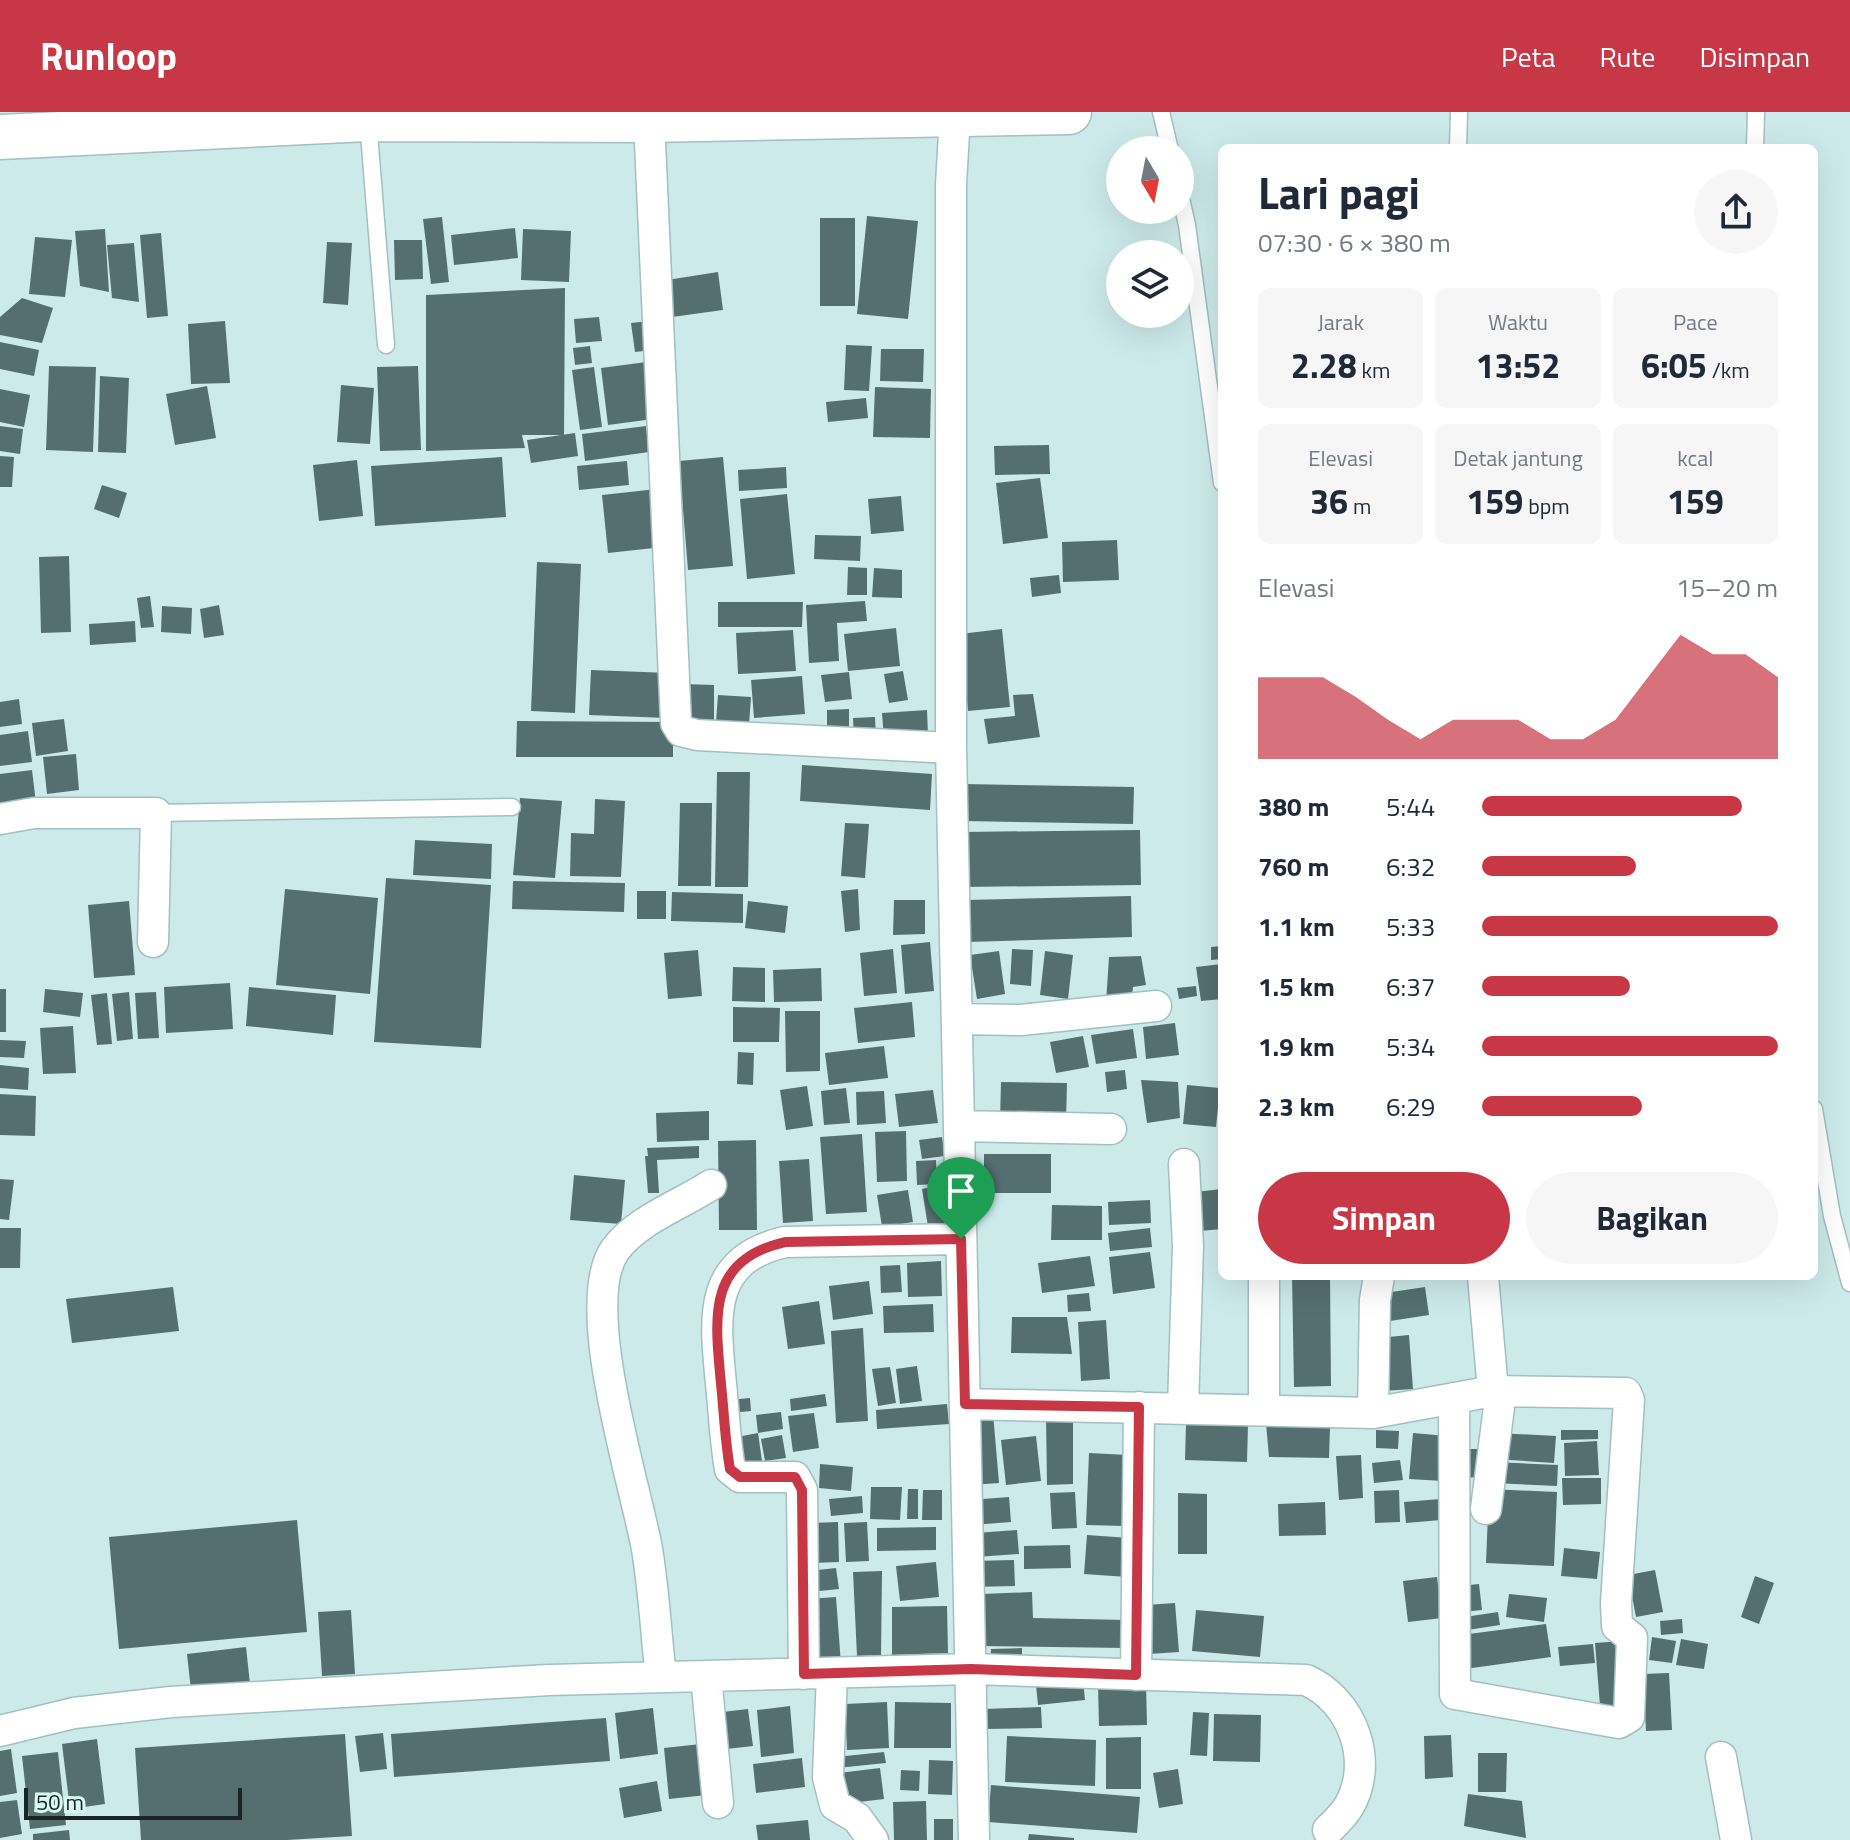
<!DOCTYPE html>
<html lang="id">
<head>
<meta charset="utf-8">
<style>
  :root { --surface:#fff; --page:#f6f6f7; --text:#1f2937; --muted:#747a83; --accent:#c73745 }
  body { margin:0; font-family:"Titillium Web",sans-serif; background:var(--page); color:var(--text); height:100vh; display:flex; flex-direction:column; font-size:30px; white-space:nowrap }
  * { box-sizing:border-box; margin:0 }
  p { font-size:26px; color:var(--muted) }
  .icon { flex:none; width:44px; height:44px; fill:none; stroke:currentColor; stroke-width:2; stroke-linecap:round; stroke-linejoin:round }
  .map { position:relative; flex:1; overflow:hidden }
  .panel { position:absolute; left:1218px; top:32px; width:600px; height:1136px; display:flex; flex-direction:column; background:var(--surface); border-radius:12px; box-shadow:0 8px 32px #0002 }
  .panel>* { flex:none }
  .needle { width:52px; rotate:170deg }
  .buttons { position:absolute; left:1106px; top:24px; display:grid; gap:16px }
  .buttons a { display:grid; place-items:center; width:88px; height:88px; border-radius:50%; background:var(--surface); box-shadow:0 8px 32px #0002; font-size:40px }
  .scale { position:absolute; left:24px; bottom:20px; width:218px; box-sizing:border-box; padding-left:8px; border:4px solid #192425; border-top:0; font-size:22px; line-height:28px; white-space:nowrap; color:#192425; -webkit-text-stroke:6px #daf7f8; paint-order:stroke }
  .pin { position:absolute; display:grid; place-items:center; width:68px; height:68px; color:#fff; margin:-82px -34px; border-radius:50% 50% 50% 0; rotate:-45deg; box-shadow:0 0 8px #0007 }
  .pin .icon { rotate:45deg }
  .round { display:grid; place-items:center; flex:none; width:84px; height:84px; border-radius:42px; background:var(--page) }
  .head { display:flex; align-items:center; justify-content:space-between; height:136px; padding:0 40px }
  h1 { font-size:44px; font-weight:700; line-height:60px }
  .figures { display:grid; grid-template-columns:repeat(3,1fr); gap:12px; height:136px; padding:8px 40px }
  .figures div { display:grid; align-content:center; border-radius:12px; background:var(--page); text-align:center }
  .figures b { font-size:34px; font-weight:700 }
  .figures small { font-size:22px; font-weight:400 }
  .figures p { font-size:22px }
  .chart { height:224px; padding:16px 40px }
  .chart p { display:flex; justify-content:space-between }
  .chart svg { width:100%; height:144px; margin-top:8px; fill:var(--accent); opacity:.7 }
  .action { display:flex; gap:16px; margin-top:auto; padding:16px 40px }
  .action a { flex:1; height:92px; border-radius:48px; background:var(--accent); color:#fff; font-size:32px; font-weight:700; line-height:92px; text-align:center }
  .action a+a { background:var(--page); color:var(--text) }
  ul { padding:0 40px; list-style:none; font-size:26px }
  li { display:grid; grid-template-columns:128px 96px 1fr; align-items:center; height:60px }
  li i { height:20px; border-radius:10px; background:var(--accent) }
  header { display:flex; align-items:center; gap:48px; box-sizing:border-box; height:112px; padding:0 40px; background:var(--accent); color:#fff }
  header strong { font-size:38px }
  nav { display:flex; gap:44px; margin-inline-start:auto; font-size:28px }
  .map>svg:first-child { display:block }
  .building { fill:#556f71 }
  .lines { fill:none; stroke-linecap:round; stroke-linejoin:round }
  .service-casing { stroke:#a3bfc0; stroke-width:19 }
  .minor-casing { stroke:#a3bfc0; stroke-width:33 }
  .primary-casing { stroke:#a3bfc0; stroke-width:47 }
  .service { stroke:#fff; stroke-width:16 }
  .minor { stroke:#fff; stroke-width:30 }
  .primary { stroke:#fff; stroke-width:44 }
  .route-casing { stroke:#fff; stroke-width:16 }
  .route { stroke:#c73745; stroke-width:10 }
</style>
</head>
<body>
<header>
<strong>Runloop</strong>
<nav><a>Peta</a><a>Rute</a><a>Disimpan</a></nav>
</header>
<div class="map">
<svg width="1850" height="1728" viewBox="0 0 1850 1728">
  <rect width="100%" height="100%" fill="#cdeaeb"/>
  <!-- building -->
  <path class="building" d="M867 104 918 109 908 207 857 202Z
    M442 105 449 170 431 172 423 107Z
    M820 106H855V194H820Z
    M515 116 518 146 454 153 451 123Z
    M105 117 109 180 80 174 75 119Z
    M523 117 571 119 569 170 521 168Z
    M161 121 168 204 147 206 140 123Z
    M35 125 72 128 65 185 29 182Z
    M394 128H422L423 167 395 168Z
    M327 130 352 131 348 193 323 191Z
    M134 131 139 190 112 186 107 133Z
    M718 160 723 198 672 205 667 168Z
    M565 176 564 323H522L525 336 426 339V183Z
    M22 186 53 196 42 231 0 223V205Z
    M599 205 602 229 576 231 574 207Z
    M225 209 230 271 191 272 188 212Z
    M649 209 653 238 635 240 631 211Z
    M0 230 39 238 34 264 0 257Z
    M846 233 872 234 869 279 844 278Z
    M590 234 592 251 575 253 573 236Z
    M881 237H924L923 270 880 269Z
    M654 249 661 306 608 313 601 256Z
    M49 254 96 255 93 340 46 338Z
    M418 254 421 338 380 339 377 255Z
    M594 255 602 315 580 318 572 258Z
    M100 264 129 266 126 341 98 340Z
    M341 273 374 276 370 332 337 330Z
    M207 274 216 326 175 333 166 282Z
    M875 275 931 277 930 326 873 325Z
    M0 277 30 283 24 315 0 310Z
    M866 286 868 306 828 310 826 290Z
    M0 314 23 317 20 342 0 339Z
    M646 314 649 340 585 349 582 322Z
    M575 321 578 344 531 351 527 328Z
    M1049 333 1050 362 995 363 994 334Z
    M0 344 14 345 12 375H0Z
    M502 345 506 405 375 414 371 354Z
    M723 345 733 454 688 458 679 349Z
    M357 348 363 404 319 409 313 353Z
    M627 349 629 373 579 378 577 354Z
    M786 355 787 376 739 379 738 358Z
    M1040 366 1048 426 1003 432 996 371Z
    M102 373 127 381 119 406 94 397Z
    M657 377 663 435 608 441 602 383Z
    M787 382 795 462 747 467 740 387Z
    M901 384 904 419 871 422 868 387Z
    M815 423 861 424 860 449 814 447Z
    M1117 428 1119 468 1063 470 1062 430Z
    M69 444 71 520 41 521 39 445Z
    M537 450 581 452 575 601 531 599Z
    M848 455 867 456V483H847Z
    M874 456 902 458V486L872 485Z
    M1059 463 1061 481 1032 485 1030 466Z
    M150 484 154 515 141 516 137 486Z
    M865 489 867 509 837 511 839 549 809 551 806 493Z
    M718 490H803L802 515H718Z
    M219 493 224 523 204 526 200 497Z
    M162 494 192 496 191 522 161 520Z
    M135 509 136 530 90 533 89 512Z
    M896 516 900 554 848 559 844 522Z
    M1002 517 1010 595 968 599 960 522Z
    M793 518 796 559 738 562 736 521Z
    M591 558 669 561 667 606 589 603Z
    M903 559 908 588 889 591 884 562Z
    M849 560 852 587 825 590 821 563Z
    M802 564 805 602 754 606 751 568Z
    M683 572 714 573V616H683Z
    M1033 582 1040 625 988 632 984 607 1015 604 1013 583Z
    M718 583 751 585 749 613 716 610Z
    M19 587 22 612 0 615V590Z
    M849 597V626H827V598Z
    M927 598 928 623 884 626 882 601Z
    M875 605 876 627H854L853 606Z
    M64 607 68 639 36 644 32 611Z
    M517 609 673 610V645H516Z
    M28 619 32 650 0 654V623Z
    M76 642 79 678 47 682 43 645Z
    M802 653 932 662 930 698 800 689Z
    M32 658 36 691 0 696V662Z
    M717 660H750L748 775H715Z
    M963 672 1134 675 1133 712 963 709Z
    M520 686 562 689 555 766 513 763Z
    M595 687 625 689 621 765 570 764 571 721 594 722Z
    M680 691H712L711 774H678Z
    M845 711 869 712 865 766 841 764Z
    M1140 718 1141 773 962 775V720Z
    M415 728 492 732 491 767 413 763Z
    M386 766 491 773 481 936 374 930Z
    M513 769 625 771 624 800 512 797Z
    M285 777 378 786 370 882 276 873Z
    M858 777 860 818 845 820 841 779Z
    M637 779H666V807H637Z
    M672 780 743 782V811L671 809Z
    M1131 784 1132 825 967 830 966 788Z
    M894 788H925V822L893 823Z
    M129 789 135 863 94 866 88 793Z
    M748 789 788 794 785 821 745 816Z
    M930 830 934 879 905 882 901 833Z
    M1222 834V847L1211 848V835Z
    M893 837 897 881 864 884 860 841Z
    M1012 837 1033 838 1031 874 1010 872Z
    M698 838 702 884 668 887 664 841Z
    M999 839 1005 882 977 887 970 843Z
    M1045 839 1073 843 1068 887 1040 883Z
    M1141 844 1146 873 1133 875 1131 893 1106 891 1109 845Z
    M1222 852V887L1201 889 1196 855Z
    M733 855 765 856V890L732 889Z
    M821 856 822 889 774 890 773 858Z
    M230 871 233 917 166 921 164 875Z
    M1196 874 1197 884 1179 887 1177 876Z
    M249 875 336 883 333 923 246 914Z
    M0 877H6V920H0Z
    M45 877 83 881 80 905 43 900Z
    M129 880 133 927 117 929 112 882Z
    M156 880 159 926 138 927 135 881Z
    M107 881 112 932 97 933 91 883Z
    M912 890 915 925 858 931 854 896Z
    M733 895 780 896 779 930H733Z
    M785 899H820V959L786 960Z
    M1175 911 1179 943 1146 947 1143 915Z
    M73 914 76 961 43 962 40 916Z
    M1133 917 1137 946 1096 952 1091 923Z
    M1083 924 1089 955 1056 961 1050 930Z
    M0 928 26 929 24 946 0 945Z
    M884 934 888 966 829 973 825 941Z
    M738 940 754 941 753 973 737 972Z
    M0 953 29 956 28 978 0 976Z
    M1125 958 1127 977 1107 980 1105 960Z
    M1141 968 1178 970 1180 1006 1147 1011Z
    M1001 970 1067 971 1066 1009 1000 1008Z
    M1187 973 1220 976 1216 1015 1183 1012Z
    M807 974 813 1014 786 1018 780 978Z
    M846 976 850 1011 824 1013 821 979Z
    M933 978 938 1011 899 1015 895 982Z
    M884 979 886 1011 857 1013 856 980Z
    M0 982 36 984 35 1024 0 1023Z
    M709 999V1028L657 1030 656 1001Z
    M906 1019 907 1069 877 1070 875 1020Z
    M862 1022 867 1100 826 1102 820 1025Z
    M942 1025 945 1044 922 1047 919 1028Z
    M756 1028 757 1118H719L718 1029Z
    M699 1034V1046L657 1048 659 1081H648L645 1044H648L647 1036Z
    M984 1042H1051V1081H984Z
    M809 1047 813 1109 783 1111 779 1049Z
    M936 1048 937 1072 917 1073 916 1049Z
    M574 1063 625 1068 621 1112 570 1108Z
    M0 1067 14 1068 9 1108 0 1107Z
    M949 1072 957 1116 929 1121 922 1077Z
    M1222 1077V1117L1200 1119 1195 1080Z
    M908 1078 913 1110 882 1115 877 1083Z
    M1150 1088 1151 1111 1109 1113 1108 1090Z
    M1052 1093 1102 1094V1128H1051Z
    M0 1116H21L20 1156H0Z
    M1150 1116 1152 1135 1110 1139 1108 1121Z
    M1150 1140 1155 1176 1113 1182 1109 1145Z
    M1090 1144 1095 1174 1042 1181 1038 1151Z
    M941 1149 942 1184 908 1185 907 1151Z
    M900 1153 902 1180 881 1181 880 1154Z
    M1292 1164H1330L1331 1274 1294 1275Z
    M869 1169 873 1202 833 1208 829 1174Z
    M173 1175 179 1219 72 1231 66 1187Z
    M1425 1175 1429 1203 1390 1209 1385 1181Z
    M1089 1181 1091 1199 1068 1200 1067 1183Z
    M819 1189 825 1232 788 1237 782 1195Z
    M933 1192 934 1220 884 1221 883 1194Z
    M1012 1205H1067L1072 1242 1011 1241Z
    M1106 1208 1110 1267 1081 1269 1078 1210Z
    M863 1216 868 1309 836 1311 831 1219Z
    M1409 1223 1413 1277 1383 1279 1378 1226Z
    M917 1254 922 1289 900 1292 896 1257Z
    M890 1255 896 1291 878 1294 872 1257Z
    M825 1282 827 1294 791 1299 790 1287Z
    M750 1286 751 1299 730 1301 729 1288Z
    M947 1292 949 1312 877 1317 876 1298Z
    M781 1300 783 1317 758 1321 756 1303Z
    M814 1301 819 1336 793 1340 788 1304Z
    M993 1301 999 1371 972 1373 966 1304Z
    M1046 1303H1073V1372L1047 1373Z
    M1296 1308 1303 1316H1330L1329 1346 1269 1345 1266 1311Z
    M1186 1312 1248 1313 1247 1350 1185 1348Z
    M1376 1318 1399 1319 1398 1337 1376 1336Z
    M1561 1318H1598V1327L1561 1328Z
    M758 1321 762 1349 737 1353 732 1326Z
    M1413 1321 1447 1324 1443 1369 1409 1367Z
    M1497 1321 1556 1324 1554 1351 1495 1347Z
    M782 1323 786 1346 765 1349 761 1327Z
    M1036 1324 1041 1369 1006 1373 1001 1328Z
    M1597 1329 1599 1363 1565 1364 1564 1331Z
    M1457 1337H1485L1484 1365 1458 1366Z
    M1089 1341 1128 1343 1125 1414 1086 1413Z
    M1361 1343 1363 1386 1339 1388 1336 1344Z
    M1400 1348 1403 1368 1374 1371 1372 1351Z
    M1494 1350 1558 1353 1557 1374 1493 1371Z
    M820 1352 853 1355 851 1379 819 1376Z
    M1562 1366H1601V1392L1563 1393Z
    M871 1375H902L900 1408 870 1407Z
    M908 1377H918V1407H907Z
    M1489 1377 1557 1380 1554 1454 1486 1451Z
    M923 1378H942V1408H922Z
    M1399 1378 1400 1410 1375 1411 1374 1379Z
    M1075 1380 1077 1416 1052 1417 1050 1381Z
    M1178 1381 1207 1382V1442H1178Z
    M862 1384 863 1401 831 1404 829 1387Z
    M1009 1385 1011 1410 972 1413 970 1388Z
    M1440 1387 1441 1408 1406 1411 1404 1390Z
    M1325 1390 1326 1423 1279 1424 1278 1392Z
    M297 1408 307 1520 119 1537 109 1425Z
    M838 1410 839 1450 812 1451 811 1411Z
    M867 1410 869 1449 846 1450 844 1411Z
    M936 1415V1438L877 1439V1416Z
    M1017 1418 1019 1442 976 1445 975 1421Z
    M1087 1423 1130 1426 1127 1465 1084 1462Z
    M1070 1433 1071 1456 1024 1457V1434Z
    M1564 1436 1600 1440 1597 1467 1561 1464Z
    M1014 1448 1015 1474 972 1475V1449Z
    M936 1450 939 1485 900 1489 896 1454Z
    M836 1456 839 1477 810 1480 808 1459Z
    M1655 1458 1663 1500 1636 1505 1628 1463Z
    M882 1459 881 1543 857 1544 853 1460Z
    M1755 1464 1774 1471 1759 1512 1741 1505Z
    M1437 1465 1442 1506 1408 1510 1403 1469Z
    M1479 1472 1482 1498 1463 1500 1460 1474Z
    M1032 1480 1033 1506 1127 1508 1126 1536 980 1534 982 1482Z
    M1509 1482 1547 1486 1544 1510 1506 1505Z
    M836 1485 841 1552 812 1553 808 1487Z
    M1175 1491 1179 1540 1149 1542 1145 1493Z
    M947 1494 948 1541 892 1543V1495Z
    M351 1498 355 1562 322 1564 318 1500Z
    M1196 1498 1264 1504 1260 1545 1192 1539Z
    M1498 1500 1500 1513 1461 1519 1458 1506Z
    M1682 1507 1683 1521 1661 1523 1660 1509Z
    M1546 1512 1551 1545 1465 1557 1461 1523Z
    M1652 1525 1676 1529 1672 1551 1649 1548Z
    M1681 1527 1708 1532 1704 1557 1676 1553Z
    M1622 1529 1627 1592 1600 1594 1595 1531Z
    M1593 1532 1595 1551 1560 1554 1558 1535Z
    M246 1535 250 1572 191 1578 187 1542Z
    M1022 1536V1557L990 1556 991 1537Z
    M1669 1561 1672 1618 1646 1619 1643 1562Z
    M1083 1568 1085 1588 1038 1593 1036 1573Z
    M1146 1572 1147 1613 1099 1614 1098 1574Z
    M887 1590 889 1636 847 1638 845 1592Z
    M895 1590 951 1591V1636H894Z
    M790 1594 794 1641 761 1645 757 1598Z
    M1041 1595 1042 1616 985 1617 984 1597Z
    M653 1596 658 1642 620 1647 615 1601Z
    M748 1597 753 1634 718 1638 714 1601Z
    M1193 1600 1209 1601 1207 1644 1190 1643Z
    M1214 1602 1261 1603 1260 1650 1213 1649Z
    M606 1606 610 1649 394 1665 391 1622Z
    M383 1621 387 1657 360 1660 355 1624Z
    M345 1622 352 1724 287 1728H141L135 1636Z
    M1451 1623 1453 1665 1425 1667 1424 1624Z
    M1007 1624 1096 1628 1095 1674 1005 1670Z
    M1141 1625V1677H1106V1626Z
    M97 1627 105 1692 70 1697 62 1632Z
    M701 1632 707 1683 669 1687 664 1636Z
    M11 1637 17 1681 0 1684V1639Z
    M58 1640 66 1713 30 1717 22 1644Z
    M884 1640 886 1651 837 1656 836 1645Z
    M1478 1641H1507L1506 1680H1478Z
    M802 1646 805 1675 756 1681 753 1652Z
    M929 1648 953 1649 952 1683 928 1682Z
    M880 1656 884 1687 842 1692 839 1661Z
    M1178 1657 1183 1692 1159 1696 1153 1661Z
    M901 1658 920 1659 919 1679 900 1678Z
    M657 1669 662 1699 624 1706 619 1676Z
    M991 1673 1140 1685 1137 1721 988 1710Z
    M1468 1682 1522 1689 1526 1726 1464 1714Z
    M17 1688 22 1722 0 1726V1690Z
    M926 1689 927 1728H894L893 1690Z
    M934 1707H953V1728H934Z
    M808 1708 810 1728H758L756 1713Z
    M69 1718 70 1728H33V1722Z
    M1029 1722 1074 1726V1728H1028Z"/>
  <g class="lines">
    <defs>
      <path id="service" d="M1161 0 1170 38
        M368 9 386 233
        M1458 36 1459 0
        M1755 36 1756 0
        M1180 82 1187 113 1222 371
        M156 701 512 695
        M1814 997 1832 1104 1850 1171"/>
      <path id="minor" d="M955 3 951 73V636L974 1728
        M649 8 676 611 681 619 697 623 951 636
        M0 707 34 701H156L153 830
        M957 907 1021 908 1156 894
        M959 1014 1111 1017
        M1264 1164V1297
        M1483 1164 1493 1279
        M965 1292 1373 1301 1493 1279 1626 1281 1629 1288 1616 1491 1617 1514 1632 1526 1629 1605 1619 1611 1455 1582 1454 1286
        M1183 1296 1188 1134 1184 1052
        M1373 1301 1375 1188 1379 1164
        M1486 1397 1501 1279
        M832 1561 828 1665 835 1693 857 1706 873 1728
        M804 1562 802 1378 795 1365H740L730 1357C725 1329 724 1300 721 1272 715 1207 706 1148 785 1130L961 1127
        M1136 1563 1139 1295
        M706 1564 718 1691
        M661 1565C656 1522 654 1479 647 1437 635 1371 577 1192 615 1138 637 1108 680 1093 711 1073
        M0 1619 74 1601 171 1590 549 1568 971 1557 1306 1568C1352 1588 1375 1649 1349 1694 1344 1703 1335 1711 1328 1718
        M1721 1645 1736 1728"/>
      <path id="primary" d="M0 25 367 7 649 8 1069 0"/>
    </defs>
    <!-- service casing -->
    <use href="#service" class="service-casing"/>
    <!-- minor casing -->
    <use href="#minor" class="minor-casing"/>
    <!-- primary casing -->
    <use href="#primary" class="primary-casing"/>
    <!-- service -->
    <use href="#service" class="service"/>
    <!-- minor -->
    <use href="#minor" class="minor"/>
    <!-- primary -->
    <use href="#primary" class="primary"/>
  </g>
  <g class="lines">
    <defs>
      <path id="route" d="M961 1127 965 1292 1139 1295 1136 1563 971 1557 804 1562 802 1378 795 1365H740L730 1357C725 1329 724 1300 721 1272 715 1206 706 1148 785 1130Z"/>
    </defs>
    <!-- route casing -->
    <use href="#route" class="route-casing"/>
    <!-- route -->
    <use href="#route" class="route"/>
  </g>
</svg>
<div class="buttons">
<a><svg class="needle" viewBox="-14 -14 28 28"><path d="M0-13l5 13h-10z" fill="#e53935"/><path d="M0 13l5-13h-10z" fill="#747a83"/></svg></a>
<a><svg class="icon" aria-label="layers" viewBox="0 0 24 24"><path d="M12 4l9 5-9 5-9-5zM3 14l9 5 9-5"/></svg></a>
</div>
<div class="scale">50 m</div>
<div class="pin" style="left:961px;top:1127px;background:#1e9e55"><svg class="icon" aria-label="arrive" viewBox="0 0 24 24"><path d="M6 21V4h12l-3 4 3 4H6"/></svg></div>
<section class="panel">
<div class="head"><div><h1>Lari pagi</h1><p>07:30 · 6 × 380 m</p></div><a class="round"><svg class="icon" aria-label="share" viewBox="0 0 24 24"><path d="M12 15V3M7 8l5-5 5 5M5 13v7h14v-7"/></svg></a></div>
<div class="figures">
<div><p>Jarak</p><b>2.28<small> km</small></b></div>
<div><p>Waktu</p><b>13:52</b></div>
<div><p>Pace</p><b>6:05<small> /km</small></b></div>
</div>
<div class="figures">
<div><p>Elevasi</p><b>36<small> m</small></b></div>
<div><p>Detak jantung</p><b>159<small> bpm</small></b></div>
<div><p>kcal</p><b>159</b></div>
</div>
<div class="chart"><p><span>Elevasi</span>15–20 m</p>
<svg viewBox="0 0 160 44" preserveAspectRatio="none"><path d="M0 44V19L10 19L20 19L30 25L40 32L50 38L60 32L70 32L80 32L90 38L100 38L110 32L120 19L130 6L140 12L150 12L160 19V44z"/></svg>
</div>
<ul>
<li><b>380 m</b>5:44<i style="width:88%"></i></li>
<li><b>760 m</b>6:32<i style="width:52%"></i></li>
<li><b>1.1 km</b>5:33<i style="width:100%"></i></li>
<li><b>1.5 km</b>6:37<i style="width:50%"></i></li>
<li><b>1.9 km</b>5:34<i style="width:100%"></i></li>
<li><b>2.3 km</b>6:29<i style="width:54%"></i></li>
</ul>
<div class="action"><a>Simpan</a><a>Bagikan</a></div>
</section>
</div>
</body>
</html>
